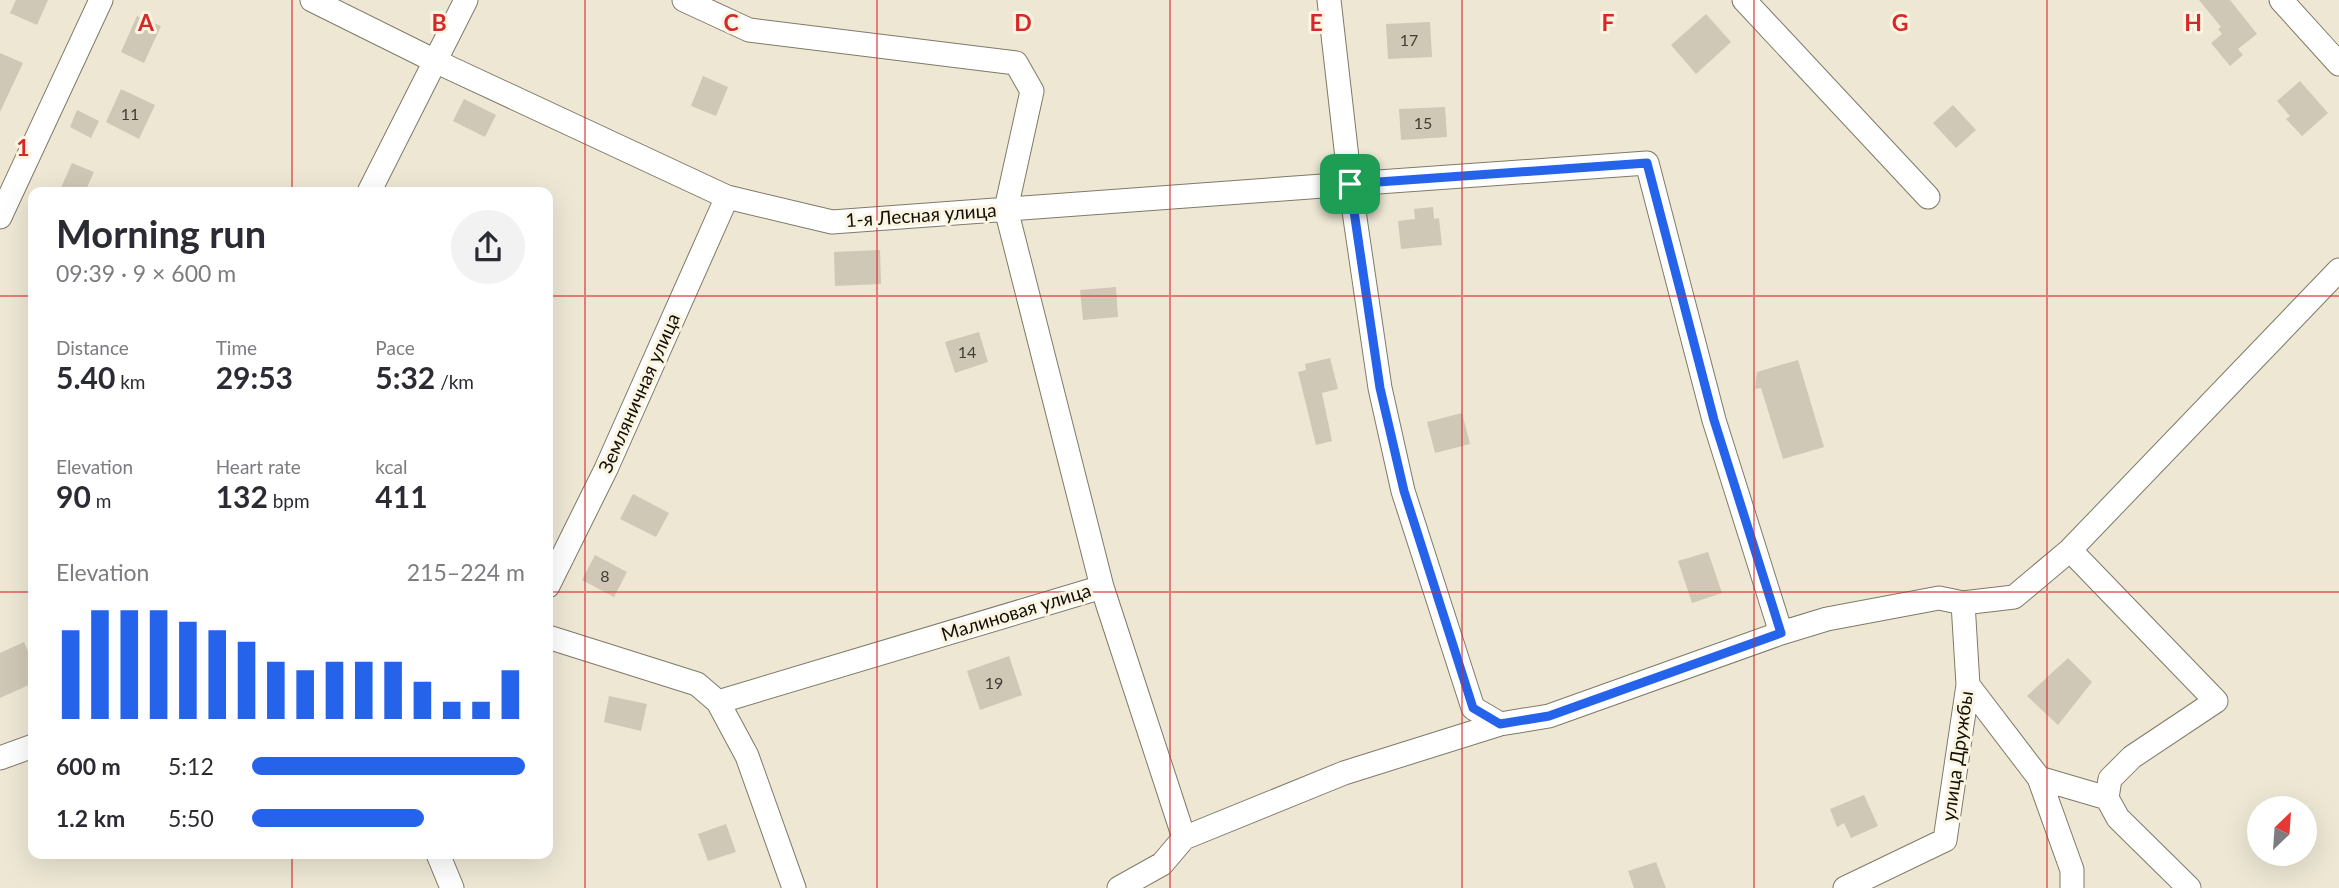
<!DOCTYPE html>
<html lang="en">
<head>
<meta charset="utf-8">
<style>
  :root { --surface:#fff; --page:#f2f2f3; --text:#2b2b33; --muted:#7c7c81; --accent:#2563eb }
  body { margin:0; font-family:Lato,sans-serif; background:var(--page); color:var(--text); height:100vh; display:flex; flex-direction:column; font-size:26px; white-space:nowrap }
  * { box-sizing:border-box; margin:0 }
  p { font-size:23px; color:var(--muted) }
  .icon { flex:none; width:38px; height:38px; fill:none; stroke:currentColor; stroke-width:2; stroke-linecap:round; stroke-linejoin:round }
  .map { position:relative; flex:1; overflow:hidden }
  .drawer { position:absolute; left:28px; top:187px; width:525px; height:672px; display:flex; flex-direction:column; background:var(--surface); border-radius:14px; box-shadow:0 7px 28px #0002 }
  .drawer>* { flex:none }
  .needle { width:46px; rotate:25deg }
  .tools { position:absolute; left:2247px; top:796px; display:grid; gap:14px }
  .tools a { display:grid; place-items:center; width:70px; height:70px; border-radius:50%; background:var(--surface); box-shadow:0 7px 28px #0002; font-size:35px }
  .pin { position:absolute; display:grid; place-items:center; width:60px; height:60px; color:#fff; margin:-30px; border-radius:14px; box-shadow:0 4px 10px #0006 }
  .round { display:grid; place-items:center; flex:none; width:74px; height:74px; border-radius:37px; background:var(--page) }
  .summary { display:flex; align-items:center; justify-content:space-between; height:119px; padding:0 28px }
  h1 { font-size:38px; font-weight:700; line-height:52px }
  .stats { display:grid; grid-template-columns:repeat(3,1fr); gap:10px; height:119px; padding:7px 28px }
  .stats div { display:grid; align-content:center }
  .stats b { font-size:30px; font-weight:700 }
  .stats small { font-size:19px; font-weight:400 }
  .stats p { font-size:19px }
  .chart { height:196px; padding:14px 28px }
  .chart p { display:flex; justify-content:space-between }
  .chart svg { width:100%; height:126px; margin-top:7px; stroke:var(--accent); stroke-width:6 }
  ul { padding:0 28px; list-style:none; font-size:23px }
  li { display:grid; grid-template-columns:112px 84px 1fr; align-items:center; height:52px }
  li i { height:18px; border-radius:9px; background:var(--accent) }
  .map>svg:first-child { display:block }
  .building { fill:#cfc8b6 }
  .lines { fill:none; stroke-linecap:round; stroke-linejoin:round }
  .minor-casing { stroke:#7f7a68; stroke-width:25 }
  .minor { stroke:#fff; stroke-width:23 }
  .route-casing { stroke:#fff; stroke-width:14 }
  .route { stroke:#2563eb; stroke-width:9 }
  .grid { fill:none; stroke:#d62828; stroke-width:2; stroke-opacity:0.55 }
  .labels { text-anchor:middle; stroke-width:6; stroke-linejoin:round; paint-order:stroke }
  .number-label { font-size:16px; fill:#403d34 }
  .street-label { font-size:19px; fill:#110f08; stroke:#faf4e1 }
  .grid-label { font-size:23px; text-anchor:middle; font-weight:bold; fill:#d62828; stroke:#faf4e1; stroke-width:6; stroke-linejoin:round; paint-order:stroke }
</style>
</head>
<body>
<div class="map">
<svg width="2339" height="888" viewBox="0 0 2339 888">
  <rect width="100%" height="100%" fill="#ede7d4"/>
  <!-- building -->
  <path class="building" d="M16 0H48L37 25 10 13Z
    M2199 0H2230L2257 34 2238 49 2243 55 2230 66 2211 43 2222 34 2218 29 2221 27Z
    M1706 14 1731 42 1696 74 1671 45Z
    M137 16 161 26 144 63 121 52Z
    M1430 22 1432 57 1388 59 1386 24Z
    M0 53 23 63 0 112Z
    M703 76 728 87 716 116 691 106Z
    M2300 81 2328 113 2302 136 2286 119 2290 116 2277 101Z
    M121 89 155 105 139 139 106 122Z
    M464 99 496 115 485 137 453 121Z
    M1953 105 1976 130 1956 148 1933 123Z
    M1445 107 1447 137 1401 140 1399 109Z
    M77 110 99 121 91 138 70 127Z
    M72 163 94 172 85 192H59Z
    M1433 207 1434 219 1439 218 1442 245 1401 249 1398 221 1415 219 1414 209Z
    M880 250 881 284 835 286 834 252Z
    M1116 287 1118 317 1083 320 1080 290Z
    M979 332 988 362 955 373 945 342Z
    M1330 358 1338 389 1322 393 1332 441 1316 445 1298 372 1306 370 1305 364Z
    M1798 360 1824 447 1783 459 1761 388 1755 389 1757 372Z
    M1462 413 1470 444 1435 453 1427 422Z
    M633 494 669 513 656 537 620 519Z
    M1708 552 1722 593 1692 603 1678 561Z
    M595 555 627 572 614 597 582 580Z
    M24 642 33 663V683L0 698V653Z
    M1009 656 1022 695 980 710 967 671Z
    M2068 658 2092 682 2058 725 2027 696Z
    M609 696 647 704 641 731 604 722Z
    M1864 795 1878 826 1851 838 1844 823 1837 827 1830 809Z
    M726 824 736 852 708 861 698 834Z
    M1656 862 1666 888H1634L1628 871Z"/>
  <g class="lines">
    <defs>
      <path id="minor" d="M312 0 435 61 727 197 832 222 1350 184 1329 0
        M684 0 749 30 1016 63 1032 91 1006 209 1102 587 718 702
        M1744 0 1928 197
        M2281 0 2339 64
        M369 192 466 0
        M0 217 101 0
        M2070 550 2216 701 2132 757 2110 779 2107 798 2118 818 2189 888
        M548 586 606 469 727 197
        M1102 587 1184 838 1344 773 1500 724
        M1781 633 1714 420 1647 163 1350 184 1380 388 1403 491 1473 708 1500 724 1549 716 1781 633 1827 619 1939 598 1963 603 2014 597 2070 550 2339 270
        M548 637 697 684 718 702 747 756 794 888
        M1968 685 2039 778 2072 870V888
        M0 758 33 746
        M2039 778 2107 798
        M438 854 452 888
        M1119 888 1162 864 1184 838
        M1845 888 1945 840 1968 685 1963 603"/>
    </defs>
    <!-- minor casing -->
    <use href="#minor" class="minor-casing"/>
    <!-- minor -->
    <use href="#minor" class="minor"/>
  </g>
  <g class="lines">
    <defs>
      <path id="route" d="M1647 163 1714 420 1781 633 1549 716 1500 724 1473 708 1404 491 1380 388 1350 184Z"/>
    </defs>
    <!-- route casing -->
    <use href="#route" class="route-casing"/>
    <!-- route -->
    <use href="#route" class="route"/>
  </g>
  <!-- grid -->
  <path class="grid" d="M292 0V192M585 0V888M877 0V888M1170 0V888M1462 0V888M1754 0V888M2047 0V888M0 296H33M548 296H2339M0 592H33M548 592H2339M292 854V888"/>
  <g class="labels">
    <!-- number labels -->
    <g class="number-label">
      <text x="1409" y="46">17</text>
      <text x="130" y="120">11</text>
      <text x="1423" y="129">15</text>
      <text x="967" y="358">14</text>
      <text x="605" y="582">8</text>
      <text x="994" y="689">19</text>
    </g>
    <!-- street labels -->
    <g class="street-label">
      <text transform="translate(921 215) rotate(-4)" y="7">1-я Лесная улица</text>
      <text transform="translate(639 393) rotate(-66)" y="7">Земляничная улица</text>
      <text transform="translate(1016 612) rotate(-17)" y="7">Малиновая улица</text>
      <text transform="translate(1957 756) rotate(-82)" y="7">улица Дружбы</text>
    </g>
  </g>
  <g class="grid-label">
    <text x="146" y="31">A</text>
    <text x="439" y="31">B</text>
    <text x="731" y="31">C</text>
    <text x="1023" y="31">D</text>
    <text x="1316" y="31">E</text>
    <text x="1608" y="31">F</text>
    <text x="1900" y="31">G</text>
    <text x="2193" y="31">H</text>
    <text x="23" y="156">1</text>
  </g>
</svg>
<div class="tools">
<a><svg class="needle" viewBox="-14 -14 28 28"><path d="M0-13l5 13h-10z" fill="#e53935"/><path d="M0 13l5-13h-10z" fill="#7c7c81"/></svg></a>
</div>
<div class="pin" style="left:1350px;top:184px;background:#1e9e55"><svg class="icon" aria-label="arrive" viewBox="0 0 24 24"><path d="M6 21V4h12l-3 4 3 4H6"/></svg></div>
<section class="drawer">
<div class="summary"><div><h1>Morning run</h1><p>09:39 · 9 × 600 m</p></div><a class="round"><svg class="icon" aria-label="share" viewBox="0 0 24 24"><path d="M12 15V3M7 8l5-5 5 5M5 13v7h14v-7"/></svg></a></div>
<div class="stats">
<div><p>Distance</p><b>5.40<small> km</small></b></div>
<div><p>Time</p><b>29:53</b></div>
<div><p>Pace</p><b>5:32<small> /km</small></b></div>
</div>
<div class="stats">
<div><p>Elevation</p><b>90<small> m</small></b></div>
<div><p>Heart rate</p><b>132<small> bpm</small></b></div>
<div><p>kcal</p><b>411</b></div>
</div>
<div class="chart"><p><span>Elevation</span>215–224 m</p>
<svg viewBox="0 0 160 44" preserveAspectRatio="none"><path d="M5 44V13M15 44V6M25 44V6M35 44V6M45 44V10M55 44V13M65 44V17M75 44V24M85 44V27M95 44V24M105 44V24M115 44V24M125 44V31M135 44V38M145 44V38M155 44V27"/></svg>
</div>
<ul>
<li><b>600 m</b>5:12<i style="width:100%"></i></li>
<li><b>1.2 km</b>5:50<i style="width:63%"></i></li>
</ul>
</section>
</div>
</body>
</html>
